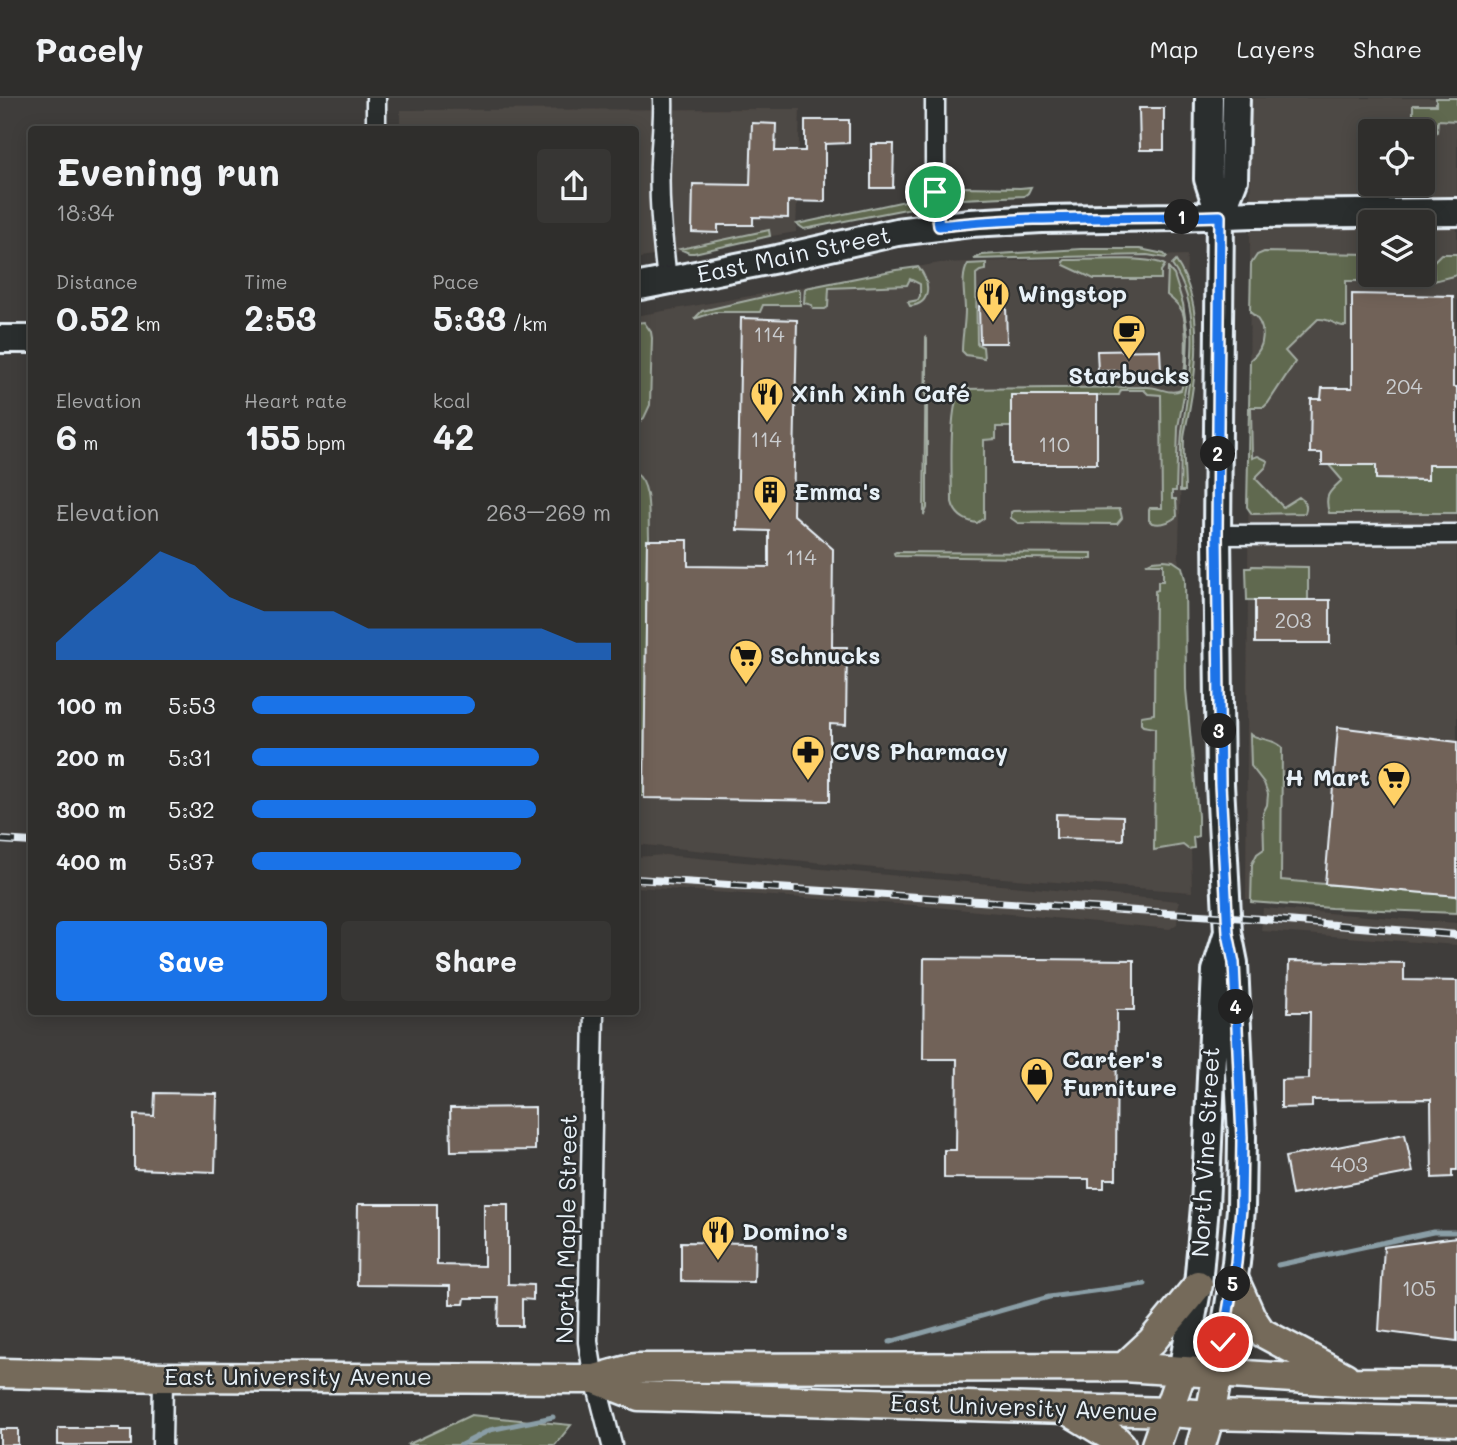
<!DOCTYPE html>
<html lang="en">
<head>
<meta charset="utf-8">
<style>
  :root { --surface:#2f2e2c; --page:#373634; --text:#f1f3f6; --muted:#a7a8a9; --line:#4a4a48; --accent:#1a73e8 }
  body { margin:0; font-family:Mali,sans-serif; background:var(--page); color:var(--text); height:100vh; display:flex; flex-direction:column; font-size:26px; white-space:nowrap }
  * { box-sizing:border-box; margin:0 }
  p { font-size:23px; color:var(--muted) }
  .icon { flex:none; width:38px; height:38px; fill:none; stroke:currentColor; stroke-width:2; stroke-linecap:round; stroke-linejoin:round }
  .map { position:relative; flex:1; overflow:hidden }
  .drawer { position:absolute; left:28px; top:28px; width:611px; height:889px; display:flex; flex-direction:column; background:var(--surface); border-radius:7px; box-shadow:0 4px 18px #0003,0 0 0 2px var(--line) }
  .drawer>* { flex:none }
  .buttons { position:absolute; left:1358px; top:21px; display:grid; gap:14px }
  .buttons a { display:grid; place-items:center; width:77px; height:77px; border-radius:7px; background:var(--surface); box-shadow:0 4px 18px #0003,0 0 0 2px var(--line); font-size:35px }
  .pin { position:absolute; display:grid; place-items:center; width:60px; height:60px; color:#fff; margin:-30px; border:4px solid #fff; border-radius:50%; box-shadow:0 2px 7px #0007 }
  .km { position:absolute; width:35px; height:35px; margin:-18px; border-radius:50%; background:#222; color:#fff; font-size:19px; line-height:35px; text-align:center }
  .round { display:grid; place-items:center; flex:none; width:74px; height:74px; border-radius:7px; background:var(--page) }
  .summary { display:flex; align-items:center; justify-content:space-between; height:119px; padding:0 28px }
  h1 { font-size:38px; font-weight:800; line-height:52px }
  .metrics { display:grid; grid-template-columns:repeat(3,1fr); gap:10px; height:119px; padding:7px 28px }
  .metrics div { display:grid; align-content:center }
  .metrics b { font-size:35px; font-weight:800 }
  .metrics small { font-size:19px; font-weight:400 }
  .metrics p { font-size:19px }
  .chart { height:196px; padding:14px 28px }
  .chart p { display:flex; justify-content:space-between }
  .chart svg { width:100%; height:126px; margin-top:7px; fill:var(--accent); opacity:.7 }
  .cta { display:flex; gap:14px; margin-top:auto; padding:14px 28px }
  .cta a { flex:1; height:80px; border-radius:7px; background:var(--accent); color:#fff; font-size:28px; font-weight:800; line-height:80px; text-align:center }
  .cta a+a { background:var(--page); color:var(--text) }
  ul { padding:0 28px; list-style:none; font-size:23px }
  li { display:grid; grid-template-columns:112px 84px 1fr; align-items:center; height:52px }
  li i { height:18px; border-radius:9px; background:var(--accent) }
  header { display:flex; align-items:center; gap:42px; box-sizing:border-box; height:98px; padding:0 35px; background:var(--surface); border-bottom:2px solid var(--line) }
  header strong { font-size:33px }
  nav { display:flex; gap:38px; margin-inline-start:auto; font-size:24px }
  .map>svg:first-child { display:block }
  .built { fill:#4e4844; fill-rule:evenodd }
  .green { fill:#61694f; stroke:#a4ada4; stroke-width:2 }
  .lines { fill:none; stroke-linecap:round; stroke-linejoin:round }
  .stream { stroke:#8a9ea6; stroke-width:5 }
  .building { fill:#716258; stroke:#e8f1f8; stroke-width:2 }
  .street-casing { stroke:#e8f1f8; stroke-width:23 }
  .secondary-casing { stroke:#e8f1f8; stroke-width:32 }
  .primary-casing { stroke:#e8f1f8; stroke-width:33 }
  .street { stroke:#2a2d2e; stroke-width:18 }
  .secondary { stroke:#2a2d2e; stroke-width:26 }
  .primary { stroke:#746a5a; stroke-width:28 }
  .rail-casing { stroke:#e8f1f8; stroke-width:8 }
  .rail { stroke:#2a2d2e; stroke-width:5; stroke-dasharray:16; stroke-linecap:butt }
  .route-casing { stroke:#fff; stroke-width:14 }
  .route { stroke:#1a73e8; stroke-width:9 }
  .labels { text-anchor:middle; stroke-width:5; stroke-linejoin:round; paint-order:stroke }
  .number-label { font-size:21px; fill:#cacdd0 }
  .street-label { font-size:24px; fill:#e8f1f8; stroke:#2a2d2e }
  .poi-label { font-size:24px; font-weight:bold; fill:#e8f1f8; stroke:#2a2d2e; text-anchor:start }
</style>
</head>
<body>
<header>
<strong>Pacely</strong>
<nav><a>Map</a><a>Layers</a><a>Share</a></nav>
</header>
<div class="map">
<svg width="1457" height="1347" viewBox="0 0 1457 1347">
  <rect width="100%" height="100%" fill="#3f3d3b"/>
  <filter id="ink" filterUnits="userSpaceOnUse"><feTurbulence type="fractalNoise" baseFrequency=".0143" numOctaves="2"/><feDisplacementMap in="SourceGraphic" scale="14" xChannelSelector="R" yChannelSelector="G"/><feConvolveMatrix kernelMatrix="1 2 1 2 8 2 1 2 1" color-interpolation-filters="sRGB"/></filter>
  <g filter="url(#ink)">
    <!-- built -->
    <path class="built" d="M1251 0H1457V817L1246 801ZM1370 33H1423V86H1370ZM1370 124H1423V177H1370Z
      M800 11 796 134 635 161V32H400V12Z
      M1187 157 1178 483 1190 703 1192 794 894 772 635 746V218L940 165Z
      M665 757 1179 803 1177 826 1170 831 913 807 635 789V759Z
      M1263 810 1457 825V847L1261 833Z"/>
    <!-- green -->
    <path class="green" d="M1436 0H1457V23L1438 22 1437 34 1435 36H1430L1429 32 1413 33V7H1436Z
      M962 89 1020 90 1031 89 1028 95 1024 98 962 101 953 97 950 93Z
      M919 100 917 106 911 110 804 131 797 126Z
      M769 132 770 138 694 155H689L680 151Z
      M1081 151H1140L1164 156 1167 159 1166 160 1147 157 974 161 982 157Z
      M1264 154 1370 156V177H1386V183H1346V228C1335 229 1332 220 1318 221L1285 253 1295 264 1268 305 1264 309H1251L1252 360 1258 358 1268 363 1266 369 1255 380 1283 409 1299 399C1305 403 1308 407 1305 415L1252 416 1247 409 1250 262C1266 250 1268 227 1250 214L1251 166 1257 157Z
      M1441 156H1457V177L1434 183 1433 164Z
      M1065 162C1086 162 1150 158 1165 167L1161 173V181H1094L1064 167 1063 164Z
      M1176 163C1207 209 1196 282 1185 333 1182 347 1185 377 1185 393H1180C1181 373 1180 353 1182 334 1189 280 1206 215 1172 167Z
      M986 165V172L980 173 976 176 977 246 983 249 984 260 966 257 962 253C962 239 965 226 965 212 965 197 960 179 968 166Z
      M918 169C930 182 933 206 910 208L908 204 918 202 920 198V186L910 181 907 187 829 190 828 209 825 211H813L812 207 804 205 805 191 806 190 896 172Z
      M1168 170 1174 177 1183 206 1188 238 1186 286 1178 329 1176 393H1172V401H1176L1177 418C1169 425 1161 427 1152 425L1149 422V412L1150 410H1162L1161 297 1148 296 1144 292H1121L1119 297H1011V329H996V341L984 342V420L977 425C965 423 955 417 952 404 952 380 948 308 961 291L1147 289C1159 289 1169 297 1181 292 1186 278 1188 226 1182 213 1179 207 1172 201 1167 197Z
      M798 191 800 193V207H763L760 214H715L694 221 702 213Z
      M644 224 651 234 652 240 650 307 644 320 635 328V225Z
      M926 240 927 241V410L924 417Z
      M1329 367H1376V381L1427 382 1428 367H1457V415H1329C1324 397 1329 394 1342 382Z
      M635 375C652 385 648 420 649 438V442L647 443 644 698H635Z
      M1120 411 1122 420 1117 426 1018 425 1011 420V414L1013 413Z
      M896 454 1092 455V461L895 458 894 455Z
      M1164 462 1173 463 1182 469 1185 481 1186 591 1198 718V738L1193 740 1194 750 1188 751 1183 747 1154 752 1155 630 1143 628 1141 626V618L1154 616 1155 493 1158 492V483H1163V466H1146L1152 463Z
      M1252 468 1308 469V502H1247L1246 470H1251Z
      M1250 636C1261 643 1273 640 1282 649L1281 782 1457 798V815L1331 810 1251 804 1252 766 1257 756 1264 751 1263 715 1267 707 1268 696 1264 685 1251 668Z
      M471 1317 571 1327 555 1347H407Z"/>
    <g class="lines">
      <!-- stream -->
      <path class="stream" d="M1278 1167 1433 1134H1457
        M890 1244 1049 1199 1145 1186
        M461 1347 490 1332 553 1319"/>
    </g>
    <!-- building -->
    <path class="building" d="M1139 10H1164V52H1140Z
      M805 22H849V45L825 46V104L788 103V120L753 119V127H718V135L692 134 693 86 750 87 752 25 776 26 775 53H805Z
      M871 46H894L893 90H871Z
      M1352 196 1453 198V289H1457V367H1428V382L1376 381V367H1322V355H1310L1311 301H1321L1322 290H1352Z
      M1006 207 1007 245H980L979 208Z
      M741 220 797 222 793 416 833 451 832 549H847L846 627 830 626V703L644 700 647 442H688V468L769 469V433L737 432Z
      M1160 252 1161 272 1098 273 1097 253Z
      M1011 297H1097V366H1011Z
      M1255 502H1330V545H1255Z
      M1338 629 1457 644V798L1325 786Z
      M1056 716 1123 718V742L1056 740Z
      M924 860 1134 862V912H1117L1116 1081H1104V1090H1089V1081L944 1080V1052H956L957 961H923Z
      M1289 863 1404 865V882L1457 883V1072H1452V1079L1432 1080 1431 1001 1312 1002V1009L1281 1010V982L1309 981 1310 914H1288Z
      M155 995 217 996 215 1074 134 1071V1017L154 1018Z
      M535 1009V1052L451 1053 450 1010Z
      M1405 1036 1413 1074 1292 1097 1285 1059Z
      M358 1106H437V1167L484 1168V1106H508V1186L533 1187V1202L522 1201V1228H498L499 1200H465L464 1206H450V1188L357 1187Z
      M1457 1139V1243L1379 1233 1384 1149Z
      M681 1144 755 1145 754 1184 681 1183Z
      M58 1330H120V1332H131V1347H58Z
      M0 1331H18V1347H0Z"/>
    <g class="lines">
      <defs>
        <path id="street" d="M376 0V32
          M663 0C664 22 661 43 660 65 658 104 663 144 667 183
          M935 0V94L939 128
          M1217 437 1457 436
          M594 914 588 1244 592 1269 612 1347
          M162 1347 163 1279"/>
        <path id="secondary" d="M1209 0 1208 81 1220 118 1217 437 1220 686 1228 835 1234 865 1242 1039 1241 1111 1236 1165 1218 1275
          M1220 118 1234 82 1236 0
          M635 189 777 161 897 134 970 125 1042 121 1175 119 1254 116 1457 114
          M0 241H32
          M1182 1273 1198 1187 1205 1108 1216 873 1227 837"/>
        <path id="primary" d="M1234 1181 1251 1219 1261 1234 1345 1279
          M1124 1269 1152 1243 1198 1187
          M0 1275 163 1279 578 1281H595L635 1270 1124 1269 1353 1284 1457 1285
          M595 1281 639 1298 1169 1314 1210 1317 1457 1323
          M1067 1312 1115 1341 1121 1347
          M1156 1347 1182 1273
          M1201 1347 1210 1317 1218 1275"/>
      </defs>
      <!-- street casing -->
      <use href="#street" class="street-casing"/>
      <!-- secondary casing -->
      <use href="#secondary" class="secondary-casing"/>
      <!-- primary casing -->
      <use href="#primary" class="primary-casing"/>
      <!-- street -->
      <use href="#street" class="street"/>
      <!-- secondary -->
      <use href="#secondary" class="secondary"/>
      <!-- primary -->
      <use href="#primary" class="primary"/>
      <defs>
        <path id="rail" d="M0 742 32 744
          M635 781 1262 821 1457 837"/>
      </defs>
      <!-- rail casing -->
      <use href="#rail" class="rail-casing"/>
      <!-- rail -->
      <use href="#rail" class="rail"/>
    </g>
  </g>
  <g class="lines" filter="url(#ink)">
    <defs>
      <path id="route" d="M935 94 939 128C1032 117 1126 121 1220 118L1217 437 1220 686 1228 835 1234 865 1242 1039 1241 1111 1236 1165 1223 1244"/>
    </defs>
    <!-- route casing -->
    <use href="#route" class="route-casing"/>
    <!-- route -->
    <use href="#route" class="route"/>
  </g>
  <!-- icons -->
  <defs>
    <symbol id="restaurant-pin" viewBox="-11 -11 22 30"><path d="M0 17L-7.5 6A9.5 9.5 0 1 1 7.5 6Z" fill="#ffd166" stroke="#2a2d2e"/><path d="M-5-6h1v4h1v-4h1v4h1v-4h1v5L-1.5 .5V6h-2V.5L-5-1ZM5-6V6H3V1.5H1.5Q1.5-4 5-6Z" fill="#111"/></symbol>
    <symbol id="cafe-pin" viewBox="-11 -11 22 30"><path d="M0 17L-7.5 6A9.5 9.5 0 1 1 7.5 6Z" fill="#ffd166" stroke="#2a2d2e"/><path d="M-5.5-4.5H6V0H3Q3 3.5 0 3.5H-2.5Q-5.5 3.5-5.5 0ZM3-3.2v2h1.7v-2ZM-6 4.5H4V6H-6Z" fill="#111"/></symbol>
    <symbol id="building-pin" viewBox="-11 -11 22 30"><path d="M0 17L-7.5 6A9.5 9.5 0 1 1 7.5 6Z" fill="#ffd166" stroke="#2a2d2e"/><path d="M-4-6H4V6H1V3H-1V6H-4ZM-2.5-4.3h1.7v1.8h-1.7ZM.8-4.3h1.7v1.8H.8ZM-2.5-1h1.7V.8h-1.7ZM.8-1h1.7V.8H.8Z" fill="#111"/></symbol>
    <symbol id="supermarket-pin" viewBox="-11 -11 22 30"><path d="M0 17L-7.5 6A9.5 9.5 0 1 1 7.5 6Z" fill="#ffd166" stroke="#2a2d2e"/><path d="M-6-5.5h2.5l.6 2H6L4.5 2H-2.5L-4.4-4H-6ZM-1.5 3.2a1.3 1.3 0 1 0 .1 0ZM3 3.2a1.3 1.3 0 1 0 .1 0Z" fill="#111"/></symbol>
    <symbol id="pharmacy-pin" viewBox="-11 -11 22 30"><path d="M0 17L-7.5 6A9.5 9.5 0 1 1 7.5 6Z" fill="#ffd166" stroke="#2a2d2e"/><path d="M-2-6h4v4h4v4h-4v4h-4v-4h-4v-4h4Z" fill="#111"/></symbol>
    <symbol id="shop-pin" viewBox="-11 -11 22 30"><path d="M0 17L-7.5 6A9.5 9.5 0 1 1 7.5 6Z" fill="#ffd166" stroke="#2a2d2e"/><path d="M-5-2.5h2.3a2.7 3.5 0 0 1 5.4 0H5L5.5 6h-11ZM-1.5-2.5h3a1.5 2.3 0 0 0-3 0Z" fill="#111"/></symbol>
  </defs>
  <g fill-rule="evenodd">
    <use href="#restaurant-pin" x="974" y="177" width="38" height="52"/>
    <use href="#cafe-pin" x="1110" y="214" width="38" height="52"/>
    <use href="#restaurant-pin" x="748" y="277" width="38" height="52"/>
    <use href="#building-pin" x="751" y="375" width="38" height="52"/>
    <use href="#supermarket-pin" x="727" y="539" width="38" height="52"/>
    <use href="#pharmacy-pin" x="789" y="635" width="38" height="52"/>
    <use href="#supermarket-pin" x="1375" y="661" width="38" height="52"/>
    <use href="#shop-pin" x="1018" y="957" width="38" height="52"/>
    <use href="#restaurant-pin" x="699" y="1115" width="38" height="52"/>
  </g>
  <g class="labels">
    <!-- number labels -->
    <g class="number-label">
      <text x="769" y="244">114</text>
      <text x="1404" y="296">204</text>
      <text x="766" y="349">114</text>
      <text x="1054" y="354">110</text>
      <text x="801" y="467">114</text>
      <text x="1293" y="530">203</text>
      <text x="1349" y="1074">403</text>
      <text x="1419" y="1198">105</text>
    </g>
    <!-- street labels -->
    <g class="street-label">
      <text transform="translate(794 157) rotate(-12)" y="8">East Main Street</text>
      <text transform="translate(1206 1054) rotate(-87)" y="8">North Vine Street</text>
      <text transform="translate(567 1131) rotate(-89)" y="8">North Maple Street</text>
      <text x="298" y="1287">East University Avenue</text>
      <text transform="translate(1024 1310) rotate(2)" y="8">East University Avenue</text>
    </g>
    <!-- poi labels -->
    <g class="poi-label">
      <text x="1018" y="204">Wingstop</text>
      <text x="1129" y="286" text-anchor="middle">Starbucks</text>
      <text x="792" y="304">Xinh Xinh Café</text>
      <text x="794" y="402">Emma's</text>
      <text x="770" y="566">Schnucks</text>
      <text x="832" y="662">CVS Pharmacy</text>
      <text x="1370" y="688" text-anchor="end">H Mart</text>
      <text x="1062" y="970">Carter's<tspan x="1062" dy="28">Furniture</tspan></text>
      <text x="742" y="1142">Domino's</text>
    </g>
  </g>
</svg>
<div class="buttons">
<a><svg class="icon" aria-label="locate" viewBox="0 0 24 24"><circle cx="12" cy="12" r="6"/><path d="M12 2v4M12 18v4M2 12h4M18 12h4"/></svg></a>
<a><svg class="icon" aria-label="layers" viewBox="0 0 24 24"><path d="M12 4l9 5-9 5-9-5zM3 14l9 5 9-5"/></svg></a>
</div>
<div class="pin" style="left:935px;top:94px;background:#1e9e55"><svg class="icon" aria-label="arrive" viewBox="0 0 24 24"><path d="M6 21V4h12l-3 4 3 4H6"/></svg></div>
<div class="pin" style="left:1223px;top:1244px;background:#d93025"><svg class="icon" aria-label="check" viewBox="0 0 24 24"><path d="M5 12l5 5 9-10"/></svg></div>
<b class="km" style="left:1182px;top:119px">1</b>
<b class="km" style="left:1218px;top:356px">2</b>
<b class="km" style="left:1219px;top:633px">3</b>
<b class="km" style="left:1236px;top:909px">4</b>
<b class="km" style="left:1233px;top:1186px">5</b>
<section class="drawer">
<div class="summary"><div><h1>Evening run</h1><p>18:34</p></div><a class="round"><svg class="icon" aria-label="share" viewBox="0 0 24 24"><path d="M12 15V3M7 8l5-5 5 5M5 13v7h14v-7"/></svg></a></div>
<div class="metrics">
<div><p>Distance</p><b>0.52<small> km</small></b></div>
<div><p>Time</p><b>2:53</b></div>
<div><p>Pace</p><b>5:33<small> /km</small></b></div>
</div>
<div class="metrics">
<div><p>Elevation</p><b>6<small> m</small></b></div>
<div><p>Heart rate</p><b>155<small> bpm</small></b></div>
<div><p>kcal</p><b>42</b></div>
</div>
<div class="chart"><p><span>Elevation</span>263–269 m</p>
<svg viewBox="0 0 160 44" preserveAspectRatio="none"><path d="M0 44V38L10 27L20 17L30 6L40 11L50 22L60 27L70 27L80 27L90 33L100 33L110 33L120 33L130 33L140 33L150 38L160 38V44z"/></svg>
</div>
<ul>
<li><b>100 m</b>5:53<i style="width:62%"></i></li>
<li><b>200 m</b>5:31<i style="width:80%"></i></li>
<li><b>300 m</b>5:32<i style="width:79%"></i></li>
<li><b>400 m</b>5:37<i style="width:75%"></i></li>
</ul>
<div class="cta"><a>Save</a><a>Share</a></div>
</section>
</div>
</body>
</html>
